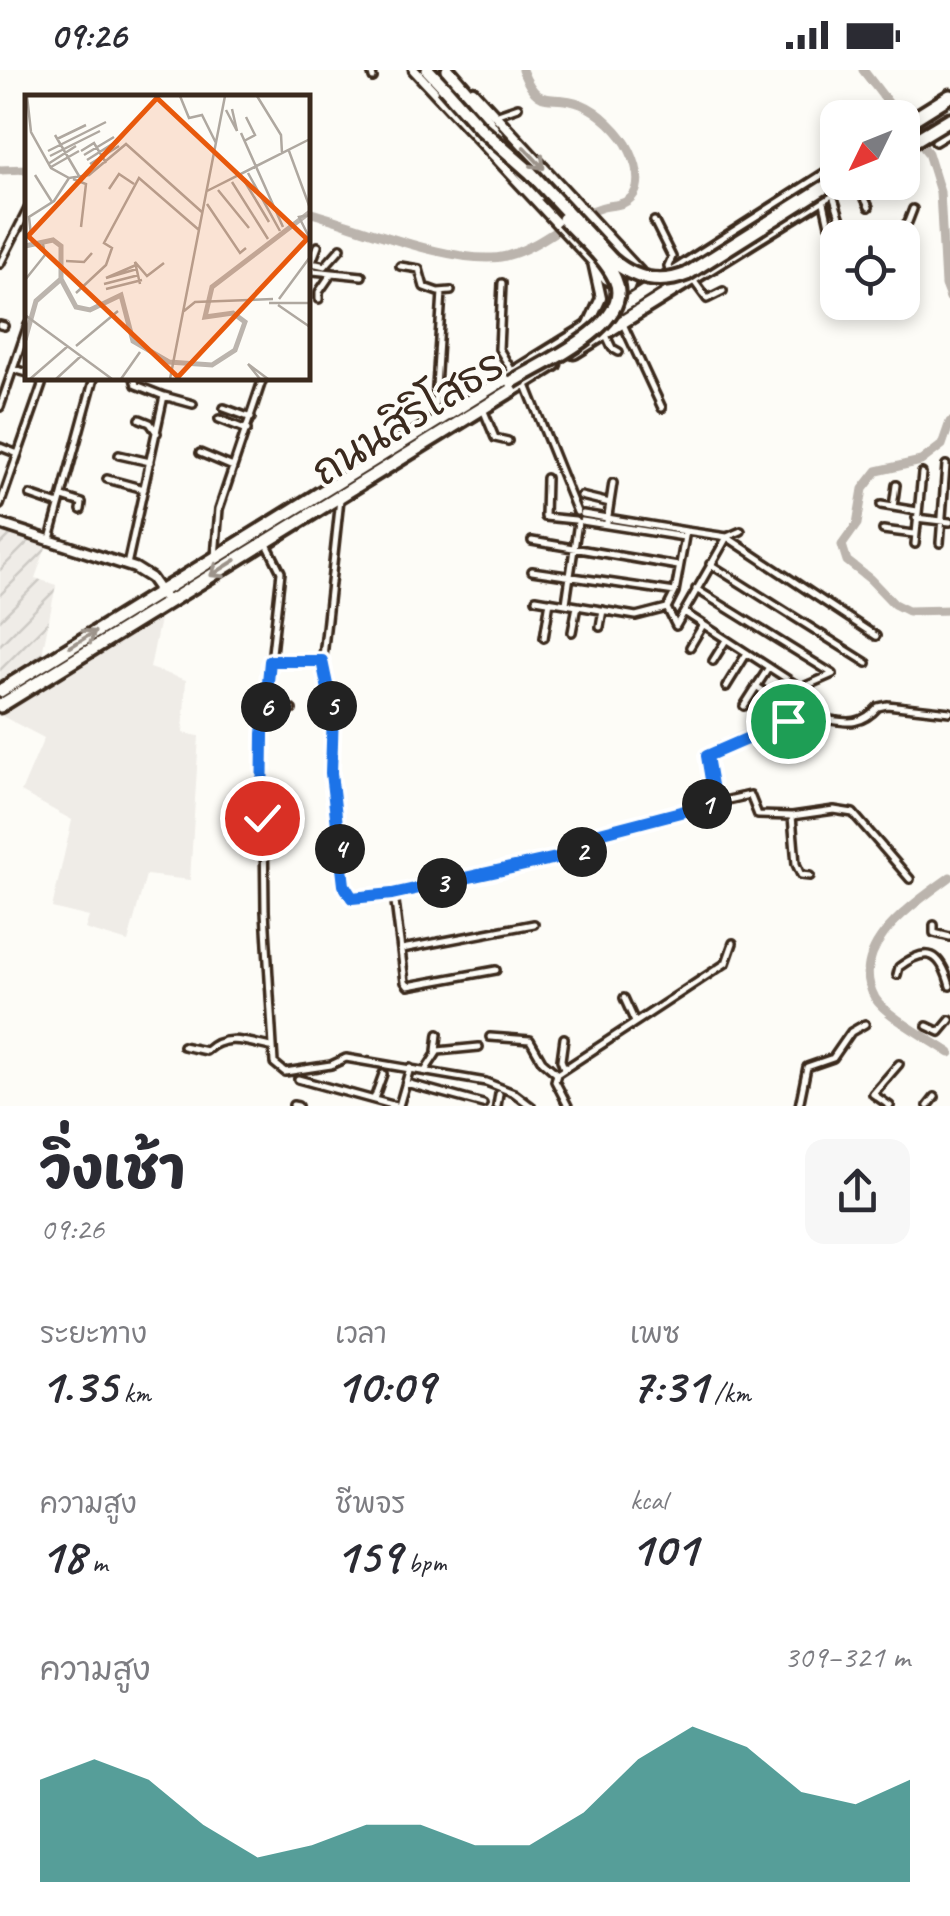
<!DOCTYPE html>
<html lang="th">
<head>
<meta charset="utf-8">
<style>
  :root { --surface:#fff; --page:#f7f7f7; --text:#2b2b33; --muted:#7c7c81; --accent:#0f766e }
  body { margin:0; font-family:Caveat,"Playpen Sans Thai",sans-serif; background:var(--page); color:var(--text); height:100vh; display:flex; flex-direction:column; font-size:38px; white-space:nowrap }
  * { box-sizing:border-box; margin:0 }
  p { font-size:32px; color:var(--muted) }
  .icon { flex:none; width:55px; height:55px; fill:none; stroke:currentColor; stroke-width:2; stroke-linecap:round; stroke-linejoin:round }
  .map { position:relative; height:1036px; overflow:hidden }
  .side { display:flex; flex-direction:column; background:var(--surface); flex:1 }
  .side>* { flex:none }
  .needle { width:65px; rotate:227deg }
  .controls { position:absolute; left:820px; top:30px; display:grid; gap:20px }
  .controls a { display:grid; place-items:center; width:100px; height:100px; border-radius:20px; background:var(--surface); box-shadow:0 5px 15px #0003; font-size:50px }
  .pin { position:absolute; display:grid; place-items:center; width:85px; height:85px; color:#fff; margin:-42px; border:5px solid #fff; border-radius:50%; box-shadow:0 2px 10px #0007 }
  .km { position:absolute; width:50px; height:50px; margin:-25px; border-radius:50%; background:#222; color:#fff; font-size:28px; line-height:50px; text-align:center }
  .round { display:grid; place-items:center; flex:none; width:105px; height:105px; border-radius:20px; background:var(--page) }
  .headline { display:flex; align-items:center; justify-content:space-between; height:170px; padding:0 40px }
  h1 { font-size:55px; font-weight:800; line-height:75px }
  .stats { display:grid; grid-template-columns:repeat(3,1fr); gap:15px; height:170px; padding:10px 40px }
  .stats div { display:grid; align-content:center }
  .stats b { font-size:50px; font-weight:800 }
  .stats small { font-size:28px; font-weight:400 }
  .stats p { font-size:28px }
  .chart { height:280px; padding:20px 40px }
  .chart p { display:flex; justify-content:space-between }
  .chart svg { width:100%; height:180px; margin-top:10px; fill:var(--accent); opacity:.7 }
  .status { display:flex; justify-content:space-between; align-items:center; height:70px; padding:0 50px; background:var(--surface); direction:ltr }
  .status svg { height:28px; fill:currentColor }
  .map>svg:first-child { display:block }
  .built { fill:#efece7 }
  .industrial { fill:url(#industrial-furrows) }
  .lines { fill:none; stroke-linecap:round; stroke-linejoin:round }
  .river { stroke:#bbb4ad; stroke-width:9 }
  .street-casing { stroke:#3b2a1e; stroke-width:12 }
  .secondary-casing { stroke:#3b2a1e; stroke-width:15 }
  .highway-casing { stroke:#3b2a1e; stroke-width:19 }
  .street { stroke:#fdfcf7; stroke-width:5 }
  .secondary { stroke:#fdfcf7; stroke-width:8 }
  .highway { stroke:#fdfcf7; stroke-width:11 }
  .highway-bridge-casing { stroke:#3b2a1e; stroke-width:19; stroke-linecap:butt }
  .highway-bridge { stroke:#fdfcf7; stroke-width:11 }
  .oneway { stroke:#9c938a }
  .route-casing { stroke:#fff; stroke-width:20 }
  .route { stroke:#1a73e8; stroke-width:12 }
  .labels { text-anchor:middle; stroke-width:8; stroke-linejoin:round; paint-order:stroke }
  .street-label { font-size:42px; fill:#3b2a1e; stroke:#fdfcf7 }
  .inset-river { fill:none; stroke:#bbb4ad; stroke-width:5 }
  .inset-road { fill:none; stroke:#afa8a0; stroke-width:2.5 }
  .view { fill:#e8590c; fill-opacity:0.15; stroke:#e8590c; stroke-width:5 }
  .inset-edge { fill:none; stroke:#3b2a1e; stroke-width:5 }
</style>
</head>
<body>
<div class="status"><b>09:26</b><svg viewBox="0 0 49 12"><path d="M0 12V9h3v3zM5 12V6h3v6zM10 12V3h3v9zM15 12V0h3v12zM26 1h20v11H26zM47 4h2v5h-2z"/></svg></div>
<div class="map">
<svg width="950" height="1036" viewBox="0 0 950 1036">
  <defs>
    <pattern id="industrial-furrows" width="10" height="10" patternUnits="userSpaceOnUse" patternTransform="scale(2.5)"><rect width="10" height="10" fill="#efece7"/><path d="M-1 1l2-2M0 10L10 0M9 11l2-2" fill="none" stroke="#cecbc6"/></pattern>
  </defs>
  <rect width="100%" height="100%" fill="#fdfcf7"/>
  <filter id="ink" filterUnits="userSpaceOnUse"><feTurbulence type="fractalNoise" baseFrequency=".01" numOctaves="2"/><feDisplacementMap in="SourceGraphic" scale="20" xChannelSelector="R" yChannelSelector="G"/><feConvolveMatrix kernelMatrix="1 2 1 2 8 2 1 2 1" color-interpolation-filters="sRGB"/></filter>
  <g filter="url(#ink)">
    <!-- built -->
    <path class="built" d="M161 544 150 598 186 610 183 663 199 666 190 810 146 805 128 872 85 859 89 847 52 838 72 750 21 722 44 668 0 645Z"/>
    <!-- industrial -->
    <path class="industrial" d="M0 460 47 475 35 508 56 515 42 584 0 610Z"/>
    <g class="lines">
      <!-- river -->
      <path class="river" d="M863 0 900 48
        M904 52 928 83 940 122 945 215 950 228
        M0 100 28 99
        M308 142C356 155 460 198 506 186 541 177 566 149 600 138 608 135 616 136 623 133 645 123 638 98 630 81 622 63 599 41 581 34 550 21 540 44 522 0
        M950 352 942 375 921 391 877 401 863 419 857 454 842 475 847 491 870 509 894 534 908 541 950 540
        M950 807C917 832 846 876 875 928 886 946 931 970 950 983"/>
      <defs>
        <path id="street" d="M371 0 373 8
          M495 45 518 37
          M935 72 950 63
          M857 112 869 137
          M833 125 842 153 851 156 854 168
          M823 128 829 155
          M654 151 672 187 668 196 670 202
          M891 168 908 152 913 139
          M312 192 318 176
          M312 193 325 196 341 178
          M0 194 28 139
          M400 196 419 199 424 217 438 222 451 221
          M308 203 313 201 362 206
          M693 210 707 229 723 221
          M502 213 499 279 512 301
          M319 229V222L330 206
          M623 254 662 338
          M0 255 4 256
          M605 263 612 278 619 282
          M13 299 28 303
          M526 315 577 442
          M164 326 193 334
          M0 337 28 255
          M224 338 251 348
          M483 339 495 368 508 371
          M140 349 150 353 157 363
          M219 349 247 360
          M434 349 442 222
          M0 377 18 384
          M200 383 233 397
          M119 385 150 392
          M546 408 545 447 575 450
          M107 409 144 419
          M30 425 59 435
          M581 426 610 433
          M63 427 82 433 81 440
          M340 429 322 596 333 643 331 703 344 815 352 828 392 824 593 780 597 775 596 764 715 733 707 686C727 673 780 650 804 648 836 646 854 664 878 637L887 635 950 642
          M0 435 42 315 40 308
          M881 435 917 441
          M893 437 896 415
          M583 444 686 461 675 522 667 538 676 556 727 467 741 461
          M916 448 950 452
          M582 451 684 467
          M607 452 613 413
          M883 460 914 464
          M686 461 727 467 876 566
          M50 469 94 308
          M532 471 678 496
          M940 473 946 395
          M267 474 281 502 263 664 265 841 274 993 285 1002 331 995 346 988 486 1012 514 1023 531 1036
          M915 474 922 403
          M215 487 219 439 263 308
          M710 494 867 593
          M127 495 164 326 136 315 134 308
          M532 501 675 522
          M536 529 636 546 667 538
          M566 533 578 452
          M684 542 801 618 833 604 696 519
          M600 557 603 540
          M572 562 577 536
          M544 568 550 531
          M690 577 703 555
          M271 591H322
          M713 591 726 570
          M756 616 773 628
          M726 617 747 583
          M744 636 769 597
          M266 638 292 640
          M715 733 750 725 758 745 792 746 796 794 801 805 810 806
          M792 746 834 740 853 743 910 809
          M394 824 405 912 408 916 496 900
          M934 855V863L950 867
          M402 879 534 854
          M897 905 899 897C928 875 941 883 950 916
          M624 928 635 952
          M927 956 940 962 950 950
          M490 967 530 970 542 991 557 1004
          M564 968 561 990 564 998
          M183 976 206 981C225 963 247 972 270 977
          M436 981 438 964
          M425 1001 438 981 479 977
          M298 1009 396 1036
          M406 1013 483 1034
          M374 1029 383 1004
          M293 1035 298 1036
          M399 1036 410 998
          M497 1036 499 1024
          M568 1036 555 1011 557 1004 726 893 733 873
          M799 1036 807 997 833 988 851 962 865 954
          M890 1036 873 1024 899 994
          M928 1036 935 1027"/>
        <path id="secondary" d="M414 0 593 192 601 228 588 256
          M473 21 640 202
          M595 196 606 209 624 218 629 217 632 209 629 200
          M0 454 135 498 151 508 168 532"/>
        <path id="highway" d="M428 0 443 16
          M448 0 473 29 507 81
          M902 56 950 26
          M902 78 950 49
          M518 96 540 124
          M574 282 847 112
          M0 621 586 259 838 98
          M0 636 554 294"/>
      </defs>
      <!-- street casing -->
      <use href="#street" class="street-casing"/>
      <!-- secondary casing -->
      <use href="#secondary" class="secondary-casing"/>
      <!-- highway casing -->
      <use href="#highway" class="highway-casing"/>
      <!-- street -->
      <use href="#street" class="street"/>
      <!-- secondary -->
      <use href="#secondary" class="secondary"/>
      <!-- highway -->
      <use href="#highway" class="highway"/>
      <defs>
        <path id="highway-bridge" d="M443 16 481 59 530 102 612 190C634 209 660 215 687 204L836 110
          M512 312C542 293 636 254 615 209 605 187 580 167 564 149"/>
      </defs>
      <!-- highway-bridge casing -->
      <use href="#highway-bridge" class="highway-bridge-casing"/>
      <!-- highway-bridge -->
      <use href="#highway-bridge" class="highway-bridge"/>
    </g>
    <!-- one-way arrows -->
    <defs><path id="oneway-shaft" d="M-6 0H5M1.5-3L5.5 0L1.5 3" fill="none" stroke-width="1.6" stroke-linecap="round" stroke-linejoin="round" transform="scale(2.5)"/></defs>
    <g class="oneway">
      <use href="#oneway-shaft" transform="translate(534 88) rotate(47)"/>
      <use href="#oneway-shaft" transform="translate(223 498) rotate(148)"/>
      <use href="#oneway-shaft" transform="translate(83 569) rotate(-32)"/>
    </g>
  </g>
  <g class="lines" filter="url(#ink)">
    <defs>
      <path id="route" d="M262 748 263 664 270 591H322L333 643 331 703 344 815 352 828 392 824 593 780 597 774 596 764 715 733 707 686 788 651"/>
    </defs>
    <!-- route casing -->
    <use href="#route" class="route-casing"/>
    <!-- route -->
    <use href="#route" class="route"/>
  </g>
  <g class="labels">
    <!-- street labels -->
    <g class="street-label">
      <text transform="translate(407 347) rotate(-32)" y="15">ถนนสิริโสธร</text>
    </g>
  </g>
  <!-- overview -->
  <g transform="translate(25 25)">
    <rect width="285" height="285" fill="#fdfcf7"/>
    <path class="inset-river" d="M0 151 28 145 36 151V184L51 212 65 215 96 200 108 246 144 267 187 270 210 255 220 227 208 218 180 222 187 192 285 117M0 245 11 206 36 184"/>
    <path class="inset-road" d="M2 1 6 37 26 73 44 83 64 80 101 49 178 118M155 1 164 23 177 20 191 48M232 1 256 40 257 58M201 15 212 36 207 14M216 38 258 132M30 40 54 81M32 44 61 30M219 46 230 40 221 22M23 56 81 27M56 56 69 48 81 68M264 56 285 113M59 60 89 42M25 61 75 36M62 65 92 46M23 69 51 51M65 69 94 51M26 72 54 56M223 78 255 136M10 80 27 107M217 82 244 127M48 84 61 89 56 132M207 87 243 144M84 94 94 79 109 89M193 95 224 133M182 96 285 44M182 109 215 158 221 153M285 120 274 122 285 144M6 140 4 122 29 106 44 83M41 166 59 167 67 158M111 170 81 183 112 174M0 185 20 160 18 149M79 189 114 180M115 189 110 167 122 181 139 168M81 194 117 185M51 198 81 170 87 153 79 148 114 83 174 135M254 204 285 162M244 208H285M253 210 285 232M159 216 170 207 248 204M0 220 87 284M51 251 93 216M5 284 43 251M31 284 56 261M96 284 115 257M145 284 200 1M235 284 223 269 243 284"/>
    <path class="view" d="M132 3 282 144 153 282 3 141Z"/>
    <rect width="285" height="285" class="inset-edge"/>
  </g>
</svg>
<div class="controls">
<a><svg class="needle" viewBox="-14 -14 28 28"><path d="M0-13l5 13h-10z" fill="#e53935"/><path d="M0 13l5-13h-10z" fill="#7c7c81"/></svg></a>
<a><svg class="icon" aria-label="locate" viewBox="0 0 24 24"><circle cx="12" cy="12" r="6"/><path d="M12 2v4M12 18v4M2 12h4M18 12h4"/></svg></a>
</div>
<div class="pin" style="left:788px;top:651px;background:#1e9e55"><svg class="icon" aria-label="arrive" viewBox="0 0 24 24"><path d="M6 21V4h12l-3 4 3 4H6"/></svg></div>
<div class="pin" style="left:262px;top:748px;background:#d93025"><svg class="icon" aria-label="check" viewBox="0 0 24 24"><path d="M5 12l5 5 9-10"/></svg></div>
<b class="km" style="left:707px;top:734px">1</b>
<b class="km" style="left:582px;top:782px">2</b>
<b class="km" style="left:442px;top:813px">3</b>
<b class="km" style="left:340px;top:779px">4</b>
<b class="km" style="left:332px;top:636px">5</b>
<b class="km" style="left:266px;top:637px">6</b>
</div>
<section class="side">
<div class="headline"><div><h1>วิ่งเช้า</h1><p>09:26</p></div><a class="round"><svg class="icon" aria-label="share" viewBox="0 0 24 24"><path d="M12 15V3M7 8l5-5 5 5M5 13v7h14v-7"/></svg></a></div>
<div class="stats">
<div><p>ระยะทาง</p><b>1.35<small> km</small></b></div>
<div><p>เวลา</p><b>10:09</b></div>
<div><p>เพซ</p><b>7:31<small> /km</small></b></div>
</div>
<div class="stats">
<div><p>ความสูง</p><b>18<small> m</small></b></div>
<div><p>ชีพจร</p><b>159<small> bpm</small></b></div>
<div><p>kcal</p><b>101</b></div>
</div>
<div class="chart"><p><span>ความสูง</span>309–321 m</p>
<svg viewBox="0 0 160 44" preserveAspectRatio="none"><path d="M0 44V19L10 14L20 19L30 30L40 38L50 35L60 30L70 30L80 35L90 35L100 27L110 14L120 6L130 11L140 22L150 25L160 19V44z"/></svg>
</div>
</section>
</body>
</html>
